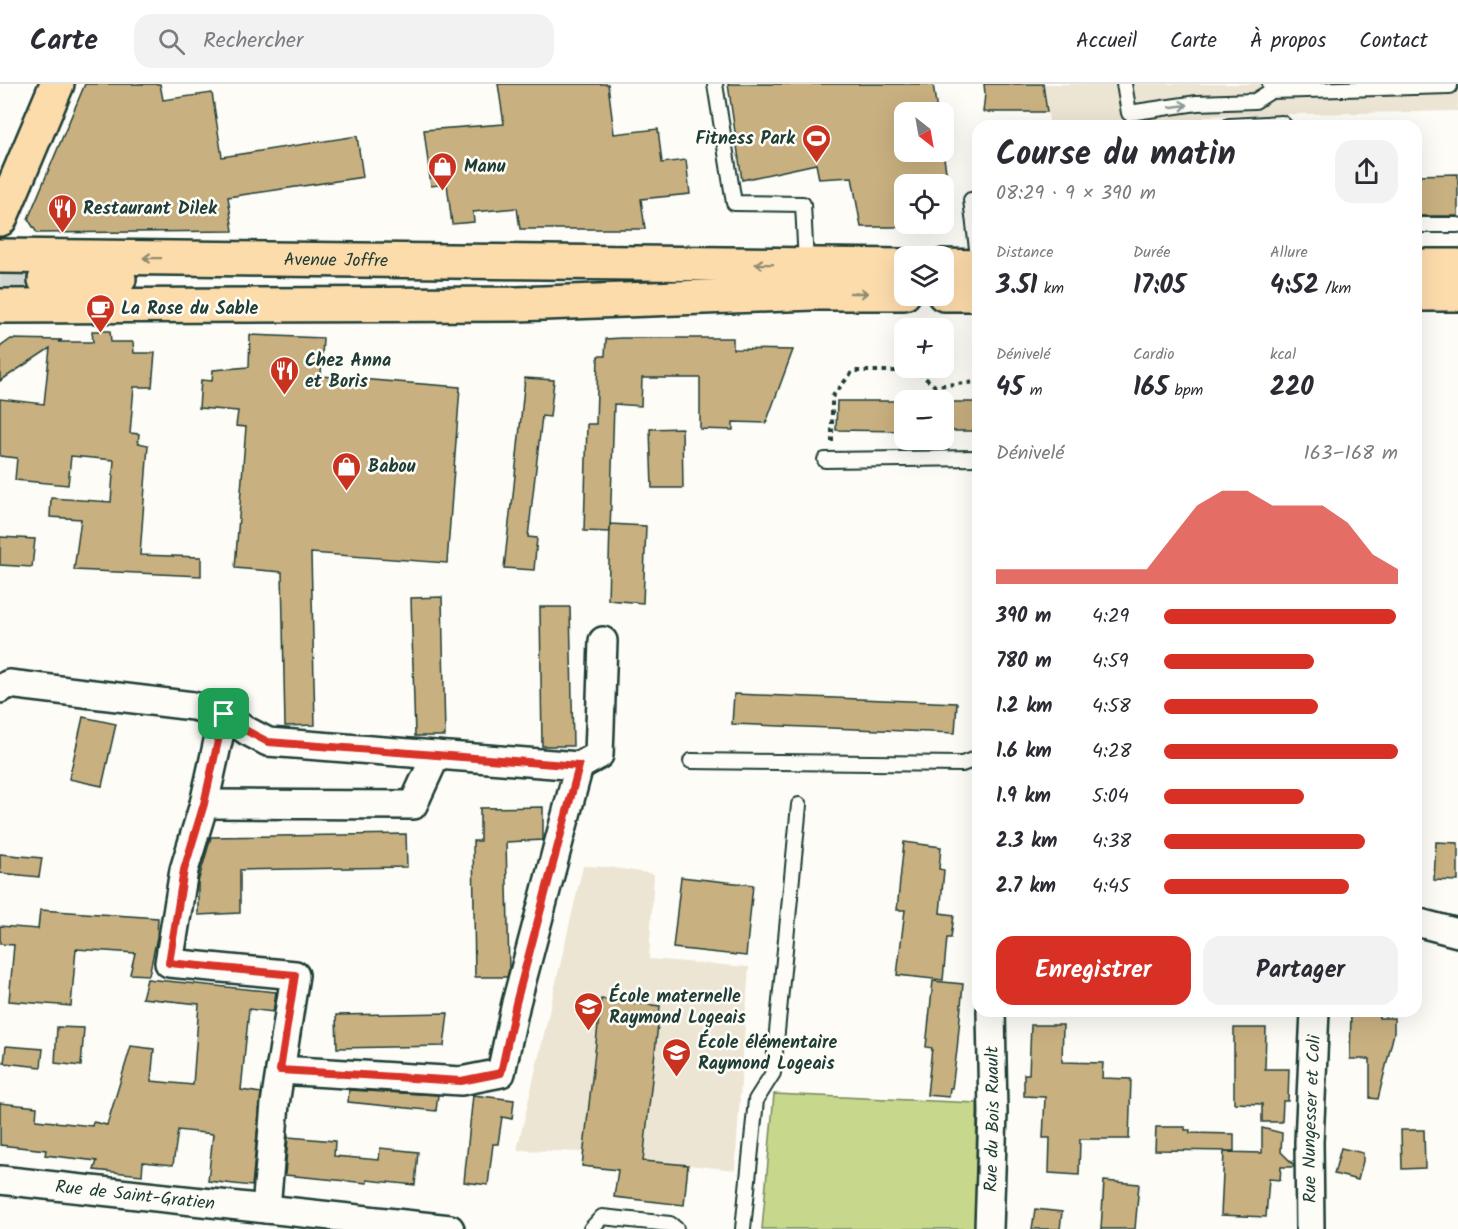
<!DOCTYPE html>
<html lang="fr">
<head>
<meta charset="utf-8">
<style>
  :root { --surface:#fff; --page:#f2f2f3; --text:#2b2b33; --muted:#7c7c81; --line:#e1e1e2; --accent:#d93025 }
  body { margin:0; font-family:Kalam,sans-serif; background:var(--page); color:var(--text); height:100vh; display:flex; flex-direction:column; font-size:22px; white-space:nowrap }
  * { box-sizing:border-box; margin:0 }
  p { font-size:20px; color:var(--muted) }
  .icon { flex:none; width:33px; height:33px; fill:none; stroke:currentColor; stroke-width:2; stroke-linecap:round; stroke-linejoin:round }
  .map { position:relative; flex:1; overflow:hidden }
  .sheet { position:absolute; left:972px; top:36px; width:450px; height:897px; display:flex; flex-direction:column; background:var(--surface); border-radius:18px; box-shadow:0 6px 24px #0002 }
  .sheet>* { flex:none }
  .needle { width:39px; rotate:149deg }
  .fabs { position:absolute; left:894px; top:18px; display:grid; gap:12px }
  .fabs a { display:grid; place-items:center; width:60px; height:60px; border-radius:12px; background:var(--surface); box-shadow:0 6px 24px #0002; font-size:30px }
  .pin { position:absolute; display:grid; place-items:center; width:51px; height:51px; color:#fff; margin:-26px; border-radius:12px; box-shadow:0 3px 9px #0006 }
  .round { display:grid; place-items:center; flex:none; width:63px; height:63px; border-radius:18px; background:var(--page) }
  .summary { display:flex; align-items:center; justify-content:space-between; height:102px; padding:0 24px }
  h1 { font-size:33px; font-weight:800; line-height:45px }
  .metrics { display:grid; grid-template-columns:repeat(3,1fr); gap:9px; height:102px; padding:6px 24px }
  .metrics div { display:grid; align-content:center }
  .metrics b { font-size:26px; font-weight:800 }
  .metrics small { font-size:16px; font-weight:400 }
  .metrics p { font-size:16px }
  .chart { height:168px; padding:12px 24px }
  .chart p { display:flex; justify-content:space-between }
  .chart svg { width:100%; height:108px; margin-top:6px; fill:var(--accent); opacity:.7 }
  .primary-button { display:flex; gap:12px; margin-top:auto; padding:12px 24px }
  .primary-button a { flex:1; height:69px; border-radius:18px; background:var(--accent); color:#fff; font-size:24px; font-weight:800; line-height:69px; text-align:center }
  .primary-button a+a { background:var(--page); color:var(--text) }
  ul { padding:0 24px; list-style:none; font-size:20px }
  li { display:grid; grid-template-columns:96px 72px 1fr; align-items:center; height:45px }
  li i { height:15px; border-radius:8px; background:var(--accent) }
  header { display:flex; align-items:center; gap:36px; box-sizing:border-box; height:84px; padding:0 30px; background:var(--surface); border-bottom:2px solid var(--line) }
  header strong { font-size:28px }
  nav { display:flex; gap:33px; margin-inline-start:auto; font-size:21px }
  .search { width:420px; height:54px; background:var(--page); display:flex; align-items:center; gap:15px; box-sizing:border-box; padding:0 21px; border-radius:18px; color:var(--muted); font-size:22px }
  .map>svg:first-child { display:block }
  .built { fill:#ede5d3 }
  .green { fill:#c7d78b; stroke:#738a60; stroke-width:1.5 }
  .building { fill:#c9b080; stroke:#1f3d34; stroke-width:1.5 }
  .lines { fill:none; stroke-linecap:round; stroke-linejoin:round }
  .primary-tunnel { stroke:#d1d6d0; stroke-width:33; stroke-dasharray:33 16; stroke-linecap:butt }
  .service-casing { stroke:#1f3d34; stroke-width:18 }
  .minor-casing { stroke:#1f3d34; stroke-width:32 }
  .primary-casing { stroke:#1f3d34; stroke-width:38 }
  .path { stroke:#1f3d34; stroke-width:4; stroke-dasharray:4.5 4.5; stroke-linecap:butt }
  .service { stroke:#fdfcf7; stroke-width:14 }
  .minor { stroke:#fdfcf7; stroke-width:27 }
  .primary { stroke:#fddcac; stroke-width:33 }
  .oneway { stroke:#8e9c96 }
  .oneway2 { stroke:#8e8c70 }
  .route-casing { stroke:#fff; stroke-width:12 }
  .route { stroke:#d93025; stroke-width:8 }
  .labels { text-anchor:middle; stroke-width:5; stroke-linejoin:round; paint-order:stroke }
  .poi-label { font-size:18px; font-weight:bold; fill:#1f3d34; stroke:#fdfcf7; text-anchor:start }
  .street-label { font-size:18px; fill:#1f3d34; stroke:#fdfcf7 }
</style>
</head>
<body>
<header>
<strong>Carte</strong>
<div class="search"><svg class="icon" aria-label="search" viewBox="0 0 24 24"><circle cx="10" cy="10" r="6"/><path d="M15 15l6 6"/></svg>Rechercher</div>
<nav><a>Accueil</a><a>Carte</a><a>À propos</a><a>Contact</a></nav>
</header>
<div class="map">
<svg width="1458" height="1145" viewBox="0 0 1458 1145">
  <rect width="100%" height="100%" fill="#fdfcf7"/>
  <filter id="ink" filterUnits="userSpaceOnUse"><feTurbulence type="fractalNoise" baseFrequency=".0167" numOctaves="2"/><feDisplacementMap in="SourceGraphic" scale="12" xChannelSelector="R" yChannelSelector="G"/><feConvolveMatrix kernelMatrix="1 2 1 2 8 2 1 2 1" color-interpolation-filters="sRGB"/></filter>
  <g filter="url(#ink)">
    <!-- built -->
    <path class="built" d="M1043 0H1458V27L1204 32 1205 42H1050Z
      M583 782 608 783 654 790 649 875 749 883 735 1086 688 1081 684 1121 614 1113 618 1086 582 1082 583 1068 517 1066Z"/>
    <!-- green -->
    <path class="green" d="M774 1010 977 1019 975 1145H762Z"/>
    <!-- building -->
    <path class="building" d="M85 0H160L163 16 212 9 222 73 357 52 363 93 228 113 233 147 37 149 28 135Z
      M498 0H608L614 50 658 45 662 79 686 76 690 110 641 115 645 145H520L517 124 473 128 474 138 452 140 447 100 431 102 424 46 504 40Z
      M728 0H933L937 28H904V68H943L948 100H904V143H861L852 93 819 95 816 80 742 96Z
      M984 0H1043L1047 28H983L985 10Z
      M1458 90V132H1416V91Z
      M92 247H110L111 258H133L134 269H155L152 303H134L130 349 139 350 138 359 148 361 140 471 201 473V492L74 486 81 435 50 433 51 414 111 418 114 376 71 372 68 401 15 396 17 374 0 372V315L44 320 50 264 0 297V263L11 255 62 256 58 258H93Z
      M250 251 323 254 321 292 460 303 447 479 311 469 315 641 285 642 282 488 235 484 246 343 236 342 238 327 199 324 201 296 212 297 213 286 249 283Z
      M621 254H733V265L793 266 766 339 733 338V346L700 345V294H642L641 322 614 320 610 448 584 447 587 340H596L598 272H605L606 255Z
      M525 294 554 296 550 333 542 332 528 453 537 454 534 486 504 484 511 421H512Z
      M837 317H904V347L836 346Z
      M944 318H978V347H944Z
      M682 344 683 404H652L650 345Z
      M610 440 646 442 643 519 608 516Z
      M0 453 35 455 32 483 0 481Z
      M442 513 445 652H415L411 514Z
      M540 523H570L573 662H542Z
      M734 610 957 619 955 649 732 640Z
      M83 633 116 640 102 702 69 695Z
      M543 723V756L506 758 509 886 507 893H475L473 757H480V724Z
      M406 750 407 783 240 786V829L198 831V798L211 753Z
      M904 758 941 763 939 785 944 786 940 829 954 831 951 854H947L943 896 897 891 905 826H897Z
      M1436 758 1458 759V797L1434 796Z
      M0 770 42 774 39 793 0 789Z
      M681 793 753 801 746 872 673 864Z
      M40 826 158 834 157 853 149 891 130 890 135 869 76 865 71 922 9 917 14 861 0 860V842L38 845Z
      M147 895 276 908 273 928 249 925 241 1006 261 1009 252 1102 208 1097 213 1050 178 1046 173 1081 143 1078 142 1091 94 1086 97 1077 45 1071 46 1066 0 1061V1019L37 1023 36 1036 92 1042 93 1038 107 1041 131 962 154 965 151 997 193 1001 199 920 142 914Z
      M933 897 963 900 957 966 952 1004H950L949 1013 927 1011 932 964 926 963Z
      M601 915 660 922 643 1077 688 1081 684 1121 614 1113 618 1086 582 1082Z
      M1351 927H1379V934H1394V949L1378 1015 1370 1014V975H1350Z
      M448 929 444 962 337 964 336 931Z
      M1031 941H1063L1062 978 1103 979 1102 994 1131 995 1129 1055H1080L1079 1091 1049 1089 1050 1054H1043L1045 1013 1024 1012V990H1029Z
      M57 943 84 944 81 982 55 979Z
      M1234 944H1266L1265 985H1289L1288 1017H1283L1282 1038H1262V1020L1234 1019Z
      M6 962 43 965 41 983 4 979Z
      M349 1006 438 1011 436 1027 348 1018Z
      M473 1011 514 1016 512 1035 502 1033 498 1060H493L488 1101 464 1098Z
      M1156 1043H1185V1046H1190V1049L1234 1050V1067L1155 1066Z
      M1262 1044 1282 1049 1281 1068 1293 1080 1294 1083H1281L1280 1096 1269 1095 1266 1133 1221 1131 1224 1068 1262 1069Z
      M1401 1046H1424L1425 1084 1402 1085Z
      M288 1053 335 1057 334 1072 379 1076 380 1064 418 1068 415 1101 367 1096V1099L285 1091Z
      M1341 1064 1363 1069V1077L1358 1096 1334 1090Z
      M1104 1097 1139 1100 1135 1145H1101Z
      M1035 1125 1062 1128 1060 1145H1032Z"/>
    <g class="lines">
      <!-- primary-tunnel -->
      <path class="primary-tunnel" d="M0 196H45"/>
      <defs>
        <path id="service" d="M715 0 734 119 803 120 806 180
          M1124 0 1129 29 1197 19 1255 17 1271 7
          M1270 0 1271 7 1450 2V0
          M1229 42 1282 39 1285 42
          M971 116 978 173
          M1416 141H1458
          M825 376 978 374
          M691 677 962 680 978 674
          M591 1145 602 1133 670 1140 676 1145
          M743 1145 756 1016 773 989 799 721"/>
        <g id="minor">
          <path d="M0 605 9 600 193 622 224 630 247 647 268 658 579 682 516 919 501 989 461 997 280 986"/>
          <path d="M224 630 204 720 184 786 169 879 295 891 275 1020 266 1125"/>
          <path d="M579 682 599 671 603 557"/>
          <path d="M204 720 413 721 436 671"/>
          <path d="M1416 838 1458 849"/>
          <path id="s1" d="M0 1096 450 1145"/>
          <path id="s2" d="M989 1145 993 1029 991 927"/>
          <path id="s3" d="M1310 1145 1309 1058 1315 927"/>
        </g>
        <g id="primary">
          <path d="M0 135 57 0"/>
          <path id="s4" d="M0 172 904 182"/>
          <path d="M944 182 978 183"/>
          <path d="M1416 182H1458"/>
          <path d="M45 196 119 195"/>
          <path d="M944 210H978"/>
          <path d="M1416 210H1458"/>
          <path d="M0 222 517 220 813 209H904"/>
        </g>
      </defs>
      <!-- service casing -->
      <use href="#service" class="service-casing"/>
      <!-- minor casing -->
      <use href="#minor" class="minor-casing"/>
      <!-- primary casing -->
      <use href="#primary" class="primary-casing"/>
      <!-- path -->
      <path class="path" d="M832 358V313L853 287H910L919 289 935 302 977 298 978 297"/>
      <!-- service -->
      <use href="#service" class="service"/>
      <!-- minor -->
      <use href="#minor" class="minor"/>
      <!-- primary -->
      <use href="#primary" class="primary"/>
    </g>
    <!-- one-way arrows -->
    <defs><path id="oneway-shaft" d="M-6 0H5M1.5-3L5.5 0L1.5 3" fill="none" stroke-width="1.6" stroke-linecap="round" stroke-linejoin="round" transform="scale(1.5)"/></defs>
    <use class="oneway" href="#oneway-shaft" transform="translate(1179 22) rotate(-8)"/>
    <g class="oneway2">
      <use href="#oneway-shaft" transform="translate(152 174) rotate(-179)"/>
      <use href="#oneway-shaft" transform="translate(764 180) rotate(-179)"/>
      <use href="#oneway-shaft" transform="translate(859 209)"/>
    </g>
  </g>
  <g class="lines" filter="url(#ink)">
    <defs>
      <path id="route" d="M224 630 247 647 268 658 579 682 516 919 501 989 461 997 280 986 295 891 169 879 184 786 204 720Z"/>
    </defs>
    <!-- route casing -->
    <use href="#route" class="route-casing"/>
    <!-- route -->
    <use href="#route" class="route"/>
  </g>
  <!-- icons -->
  <defs>
    <symbol id="stadium-pin" viewBox="-11 -11 22 30"><path d="M0 17L-7.5 6A9.5 9.5 0 1 1 7.5 6Z" fill="#c8321e" stroke="#fdfcf7"/><path d="M0-5a6.5 5 0 1 0 0 10a6.5 5 0 1 0 0-10ZM-3.5-1.8h7v3.6h-7Z" fill="#fff"/></symbol>
    <symbol id="shop-pin" viewBox="-11 -11 22 30"><path d="M0 17L-7.5 6A9.5 9.5 0 1 1 7.5 6Z" fill="#c8321e" stroke="#fdfcf7"/><path d="M-5-2.5h2.3a2.7 3.5 0 0 1 5.4 0H5L5.5 6h-11ZM-1.5-2.5h3a1.5 2.3 0 0 0-3 0Z" fill="#fff"/></symbol>
    <symbol id="restaurant-pin" viewBox="-11 -11 22 30"><path d="M0 17L-7.5 6A9.5 9.5 0 1 1 7.5 6Z" fill="#c8321e" stroke="#fdfcf7"/><path d="M-5-6h1v4h1v-4h1v4h1v-4h1v5L-1.5 .5V6h-2V.5L-5-1ZM5-6V6H3V1.5H1.5Q1.5-4 5-6Z" fill="#fff"/></symbol>
    <symbol id="cafe-pin" viewBox="-11 -11 22 30"><path d="M0 17L-7.5 6A9.5 9.5 0 1 1 7.5 6Z" fill="#c8321e" stroke="#fdfcf7"/><path d="M-5.5-4.5H6V0H3Q3 3.5 0 3.5H-2.5Q-5.5 3.5-5.5 0ZM3-3.2v2h1.7v-2ZM-6 4.5H4V6H-6Z" fill="#fff"/></symbol>
    <symbol id="school-pin" viewBox="-11 -11 22 30"><path d="M0 17L-7.5 6A9.5 9.5 0 1 1 7.5 6Z" fill="#c8321e" stroke="#fdfcf7"/><path d="M0-5L7-2L0 1L-7-2ZM-4 1L0 2.5L4 1V4Q0 6-4 4Z" fill="#fff"/></symbol>
  </defs>
  <g fill-rule="evenodd">
    <use href="#stadium-pin" x="800" y="38" width="33" height="45"/>
    <use href="#shop-pin" x="426" y="66" width="33" height="45"/>
    <use href="#restaurant-pin" x="46" y="108" width="33" height="45"/>
    <use href="#cafe-pin" x="84" y="208" width="33" height="45"/>
    <use href="#restaurant-pin" x="268" y="270" width="33" height="45"/>
    <use href="#shop-pin" x="330" y="366" width="33" height="45"/>
    <use href="#school-pin" x="572" y="906" width="33" height="45"/>
    <use href="#school-pin" x="660" y="952" width="33" height="45"/>
  </g>
  <g class="labels">
    <!-- poi labels -->
    <g class="poi-label">
      <text x="795" y="60" text-anchor="end">Fitness Park</text>
      <text x="464" y="88">Manu</text>
      <text x="83" y="130">Restaurant Dilek</text>
      <text x="121" y="230">La Rose du Sable</text>
      <text x="305" y="282">Chez Anna<tspan x="305" dy="21">et Boris</tspan></text>
      <text x="368" y="388">Babou</text>
      <text x="609" y="918">École maternelle<tspan x="609" dy="21">Raymond Logeais</tspan></text>
      <text x="698" y="964">École élémentaire<tspan x="698" dy="21">Raymond Logeais</tspan></text>
    </g>
    <!-- street labels -->
    <g class="street-label">
      <text dy="6" stroke="none"><textPath href="#s4" startOffset="336">Avenue Joffre</textPath></text>
      <text dy="6" stroke="none"><textPath href="#s2" startOffset="110">Rue du Bois Ruault</textPath></text>
      <text dy="6" stroke="none"><textPath href="#s3" startOffset="110">Rue Nungesser et Coli</textPath></text>
      <text dy="6" stroke="none"><textPath href="#s1" startOffset="136">Rue de Saint-Gratien</textPath></text>
    </g>
  </g>
</svg>
<div class="fabs">
<a><svg class="needle" viewBox="-14 -14 28 28"><path d="M0-13l5 13h-10z" fill="#e53935"/><path d="M0 13l5-13h-10z" fill="#7c7c81"/></svg></a>
<a><svg class="icon" aria-label="locate" viewBox="0 0 24 24"><circle cx="12" cy="12" r="6"/><path d="M12 2v4M12 18v4M2 12h4M18 12h4"/></svg></a>
<a><svg class="icon" aria-label="layers" viewBox="0 0 24 24"><path d="M12 4l9 5-9 5-9-5zM3 14l9 5 9-5"/></svg></a>
<a>+</a>
<a>−</a>
</div>
<div class="pin" style="left:224px;top:630px;background:#1e9e55"><svg class="icon" aria-label="arrive" viewBox="0 0 24 24"><path d="M6 21V4h12l-3 4 3 4H6"/></svg></div>
<section class="sheet">
<div class="summary"><div><h1>Course du matin</h1><p>08:29 · 9 × 390 m</p></div><a class="round"><svg class="icon" aria-label="share" viewBox="0 0 24 24"><path d="M12 15V3M7 8l5-5 5 5M5 13v7h14v-7"/></svg></a></div>
<div class="metrics">
<div><p>Distance</p><b>3.51<small> km</small></b></div>
<div><p>Durée</p><b>17:05</b></div>
<div><p>Allure</p><b>4:52<small> /km</small></b></div>
</div>
<div class="metrics">
<div><p>Dénivelé</p><b>45<small> m</small></b></div>
<div><p>Cardio</p><b>165<small> bpm</small></b></div>
<div><p>kcal</p><b>220</b></div>
</div>
<div class="chart"><p><span>Dénivelé</span>163–168 m</p>
<svg viewBox="0 0 160 44" preserveAspectRatio="none"><path d="M0 44V38L10 38L20 38L30 38L40 38L50 38L60 38L70 25L80 12L90 6L100 6L110 12L120 12L130 12L140 19L150 32L160 38V44z"/></svg>
</div>
<ul>
<li><b>390 m</b>4:29<i style="width:99%"></i></li>
<li><b>780 m</b>4:59<i style="width:64%"></i></li>
<li><b>1.2 km</b>4:58<i style="width:66%"></i></li>
<li><b>1.6 km</b>4:28<i style="width:100%"></i></li>
<li><b>1.9 km</b>5:04<i style="width:60%"></i></li>
<li><b>2.3 km</b>4:38<i style="width:86%"></i></li>
<li><b>2.7 km</b>4:45<i style="width:79%"></i></li>
</ul>
<div class="primary-button"><a>Enregistrer</a><a>Partager</a></div>
</section>
</div>
</body>
</html>
